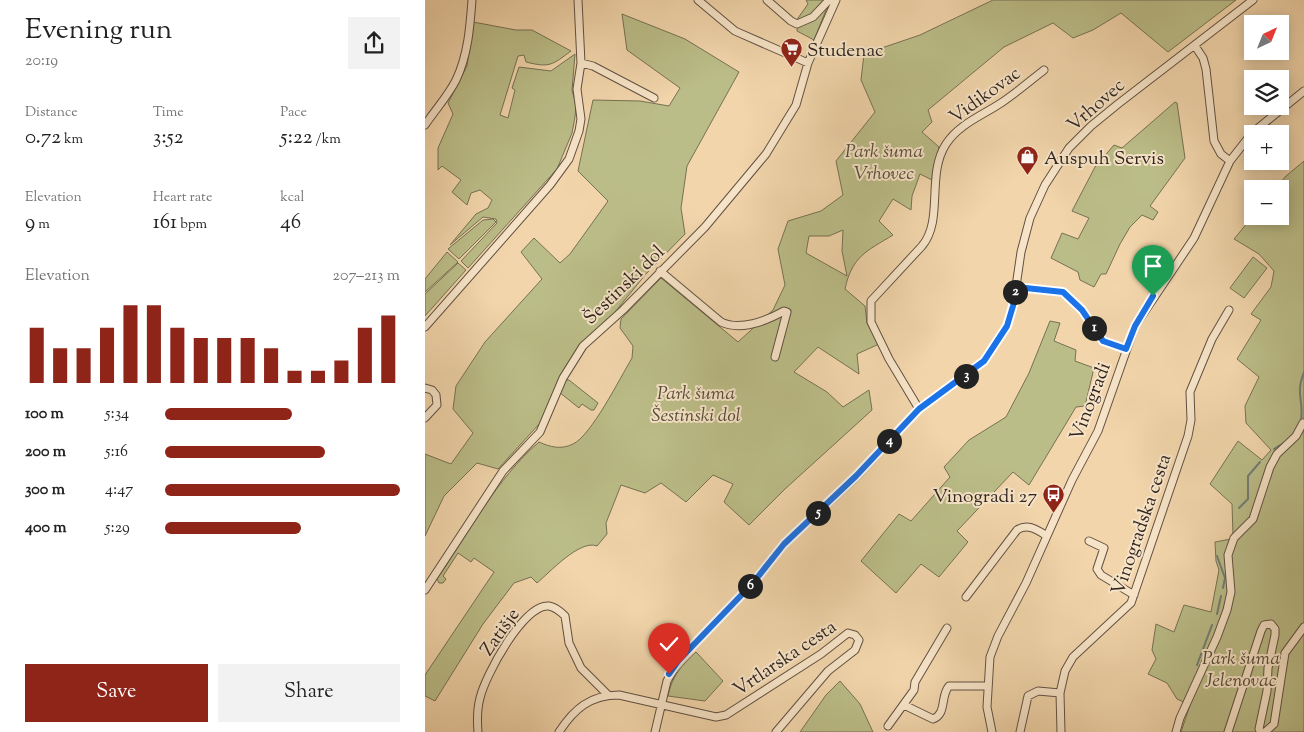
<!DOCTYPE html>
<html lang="en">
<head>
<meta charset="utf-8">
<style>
  :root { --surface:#fff; --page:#f2f2f2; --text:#222; --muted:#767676; --accent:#8f2418 }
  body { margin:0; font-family:"Sorts Mill Goudy",serif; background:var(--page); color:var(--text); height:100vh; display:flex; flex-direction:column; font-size:19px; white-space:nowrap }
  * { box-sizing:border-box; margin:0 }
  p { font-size:16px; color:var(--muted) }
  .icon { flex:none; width:28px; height:28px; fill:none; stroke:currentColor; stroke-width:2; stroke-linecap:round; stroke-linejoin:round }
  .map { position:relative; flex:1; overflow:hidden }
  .panel { display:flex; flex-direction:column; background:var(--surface); width:425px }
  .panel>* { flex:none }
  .needle { width:32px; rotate:43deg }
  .controls { position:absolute; left:819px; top:15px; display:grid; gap:10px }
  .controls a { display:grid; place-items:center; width:45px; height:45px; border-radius:0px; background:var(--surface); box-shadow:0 2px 12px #0003; font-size:25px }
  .pin { position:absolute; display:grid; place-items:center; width:42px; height:42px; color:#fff; margin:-51px -21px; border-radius:50% 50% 50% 0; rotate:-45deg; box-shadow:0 0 5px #0007 }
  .pin .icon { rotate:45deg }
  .km { position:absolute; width:25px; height:25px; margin:-12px; border-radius:50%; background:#222; color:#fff; font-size:14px; line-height:25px; text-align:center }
  .round { display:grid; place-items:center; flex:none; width:52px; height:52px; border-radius:0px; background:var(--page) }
  .head { display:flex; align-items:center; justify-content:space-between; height:85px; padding:0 25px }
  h1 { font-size:28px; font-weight:600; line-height:38px }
  .stats { display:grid; grid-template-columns:repeat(3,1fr); gap:8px; height:85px; padding:5px 25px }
  .stats div { display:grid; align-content:center }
  .stats b { font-size:21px; font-weight:600 }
  .stats small { font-size:14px; font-weight:400 }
  .stats p { font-size:14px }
  .chart { height:140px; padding:10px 25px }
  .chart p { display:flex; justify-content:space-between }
  .chart svg { width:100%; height:90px; margin-top:5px; stroke:var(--accent); stroke-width:6 }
  .button { display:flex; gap:10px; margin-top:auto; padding:10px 25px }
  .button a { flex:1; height:58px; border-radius:0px; background:var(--accent); color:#fff; font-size:20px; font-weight:600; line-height:58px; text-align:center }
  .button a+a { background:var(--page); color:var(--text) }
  ul { padding:0 25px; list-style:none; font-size:16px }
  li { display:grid; grid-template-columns:80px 60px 1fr; align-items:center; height:38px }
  li i { height:12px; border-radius:6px; background:var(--accent) }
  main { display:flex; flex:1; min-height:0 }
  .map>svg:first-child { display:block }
  .green { fill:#bbbd88; stroke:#767154; fill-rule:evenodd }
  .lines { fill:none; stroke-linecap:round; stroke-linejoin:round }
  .stream { stroke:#727d77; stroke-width:2 }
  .minor-casing { stroke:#615143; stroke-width:9 }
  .minor { stroke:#f7e4c8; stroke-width:7 }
  .route-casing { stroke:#fff; stroke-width:10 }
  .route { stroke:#1a73e8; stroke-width:6 }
  .labels { text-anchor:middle; stroke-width:4; stroke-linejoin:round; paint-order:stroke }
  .poi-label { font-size:19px; fill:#312520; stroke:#f7e4c8; text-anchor:start }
  .street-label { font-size:19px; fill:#312520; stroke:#f7e4c8 }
  .park-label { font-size:19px; font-style:italic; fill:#544b3a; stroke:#f7e4c8 }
</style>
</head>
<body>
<main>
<section class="panel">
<div class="head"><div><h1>Evening run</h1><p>20:19</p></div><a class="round"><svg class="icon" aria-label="share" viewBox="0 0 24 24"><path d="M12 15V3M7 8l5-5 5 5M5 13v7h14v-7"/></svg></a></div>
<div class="stats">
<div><p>Distance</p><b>0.72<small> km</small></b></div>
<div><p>Time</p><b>3:52</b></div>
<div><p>Pace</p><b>5:22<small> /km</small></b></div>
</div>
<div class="stats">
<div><p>Elevation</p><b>9<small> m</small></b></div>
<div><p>Heart rate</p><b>161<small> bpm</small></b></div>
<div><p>kcal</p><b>46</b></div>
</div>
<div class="chart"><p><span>Elevation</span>207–213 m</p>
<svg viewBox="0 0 160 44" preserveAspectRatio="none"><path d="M5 44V17M15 44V27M25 44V27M35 44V17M45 44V6M55 44V6M65 44V17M75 44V22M85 44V22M95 44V22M105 44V27M115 44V38M125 44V38M135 44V33M145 44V17M155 44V11"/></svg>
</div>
<ul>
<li><b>100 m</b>5:34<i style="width:54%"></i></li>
<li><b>200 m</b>5:16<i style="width:68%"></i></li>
<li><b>300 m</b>4:47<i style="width:100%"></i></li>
<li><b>400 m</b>5:29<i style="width:58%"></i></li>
</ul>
<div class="button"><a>Save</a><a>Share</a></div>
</section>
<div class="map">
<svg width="879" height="732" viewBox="0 0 879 732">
  <rect width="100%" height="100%" fill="#f2d5ab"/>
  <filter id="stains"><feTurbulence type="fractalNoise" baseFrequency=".004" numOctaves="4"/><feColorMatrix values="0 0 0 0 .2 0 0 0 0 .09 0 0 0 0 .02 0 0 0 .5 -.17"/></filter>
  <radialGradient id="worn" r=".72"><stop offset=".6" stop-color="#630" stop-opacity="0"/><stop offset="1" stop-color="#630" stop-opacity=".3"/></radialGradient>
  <!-- green -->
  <path class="green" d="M381 0H405L389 40 372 31 373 18 383 4Z
    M568 0H811L743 52 696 13 668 30 648 38 628 23 579 47 503 110 507 122 497 132 514 147 507 180 495 174 487 196 486 210 468 199 454 221 468 235C442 251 427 256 420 289L440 306 442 323 454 344 432 354 434 374 393 347 369 372 402 392 418 407 444 390 447 410 360 489 324 525 299 502 308 484 288 475 261 502 236 483 220 493 196 485 181 523 182 534 172 546C155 539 124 573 112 583L106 577 89 583 58 624 10 701 0 696V675L69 572 49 558 46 562 33 553 18 576 21 579 18 583H14L12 579C44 533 71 479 114 442 125 447 136 450 148 444 166 436 195 378 207 358L208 346 195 328 196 319 236 278 313 342 348 310 360 285 353 249 363 221 396 211 418 195 411 161 450 112 436 80 439 54 495 35ZM418 230 417 251 422 276 381 253 384 236H404Z
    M197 14 260 39 314 72 262 166 256 208 260 234 220 275 186 317 154 346 133 380 116 422 73 469 52 463 19 496 0 536V454L26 464 48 433 28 409 31 386 60 342 117 279 96 252 109 238 135 263 145 254 183 201 153 171 168 100 215 101 244 106 255 88 202 50Z
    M48 22 91 30H107L146 51C127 65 125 68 101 62L99 55 93 56 75 115 83 118 90 90 87 88 94 67 126 71 150 54 147 90 151 105 150 117 147 133 132 169 43 268 36 261 72 223 71 219 58 217 25 245 51 214 63 208 67 200 55 190 46 193 42 205 27 192 36 180 17 166 13 170V148L28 114 23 103 42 66Z
    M750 102 752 103 760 158 725 206 733 212 728 220 717 215 705 227 695 244 681 274H676L669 287 655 280 653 272 626 258 637 233 653 239 664 218 647 211 670 167 689 145 697 148Z
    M879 161V732H756L765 705 752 699 742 683 723 674 731 659 727 650 731 624 749 632 759 605 786 612 794 570 791 561 790 542 806 539 808 536 807 504 785 484 813 441 837 460 846 450 821 423 820 406 834 377 812 359 836 320 826 314 846 287 849 271 834 254 809 239 828 216H855V189H850L861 176Z
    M68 219 71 222 34 259 23 249 58 220Z
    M22 252 33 262 0 292V279Z
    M828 257 842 268 819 298 805 288Z
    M33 263 41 270 0 316V294Z
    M625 321 635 323 629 341 651 350 650 361 669 368 660 406 651 407 604 485 588 472 532 531 543 542 514 577 496 564 471 593 436 561 474 514 486 521 525 477 519 467 544 440 581 417 604 373Z
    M140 380H144L173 403 169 410H166L157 404 154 408 134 392Z
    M271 652 298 681 280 701 243 696C247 676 256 666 271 652Z
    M415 681 435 704 448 732H375L401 695Z"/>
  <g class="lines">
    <!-- stream -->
    <path class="stream" d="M876 421C879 399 870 395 879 372
      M849 449 860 442
      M814 508 823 499V476L835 462
      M792 556 800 578 798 588
      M792 614 796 596
      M772 665 787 625"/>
    <defs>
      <path id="minor" d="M273 0 310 31 383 63
        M342 0 366 21 372 24 388 17 404 0
        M770 46 778 58 781 69 789 141 796 154 805 161
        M156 63 168 66 229 98
        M0 125C10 110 23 96 31 80 43 55 45 27 47 0
        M235 271 296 322C315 331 341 321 359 311L362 312 350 357
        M591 287 638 292 657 310 678 341 701 349
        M0 327 125 185 144 159 154 131 156 119 152 89 156 63 153 0
        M0 388 7 390 11 395 12 405 0 418
        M494 409 464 359 446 322V301L497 246C519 220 501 175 521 144 534 124 558 115 576 103 591 93 605 81 619 70
        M664 541 679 548 672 569 676 575 709 595
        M0 590 78 471 115 432 138 378 158 346 198 310 280 227 341 154 371 105 383 63 411 0
        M541 597 592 530C603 523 612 530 622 536
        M479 705 508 719C522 714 515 696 524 686H562
        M463 726 489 690 490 682 522 628
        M53 732C52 720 52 709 55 698 60 676 99 603 124 606 130 607 136 612 140 616L144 643 156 668 183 695
        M134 732C149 709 165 695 194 695L291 717 301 715 396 654 423 633 430 635 434 640 430 650 403 671 351 732
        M230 732 242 681 253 661 328 583 359 544 431 477 494 409 559 361 582 326 588 307 596 252 605 218 620 185 644 148 666 126 693 104 828 0
        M567 732 562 707 565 657 573 636 601 583 647 480 673 431 710 326 769 238 805 161 827 133 879 91
        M595 732 603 696 613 691 635 693
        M636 732 635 693 640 671 648 657 706 603 763 436 766 420 765 392 787 339 804 310
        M751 732 755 718 792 637 802 610 806 592 803 555 809 538 828 519 845 467 852 454 871 436 878 423
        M803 732 836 631 839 625 846 624 850 629V635L843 668 842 691 834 729 836 732
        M840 732 849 724 860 653 879 627"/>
    </defs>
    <!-- minor casing -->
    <use href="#minor" class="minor-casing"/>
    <!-- minor -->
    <use href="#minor" class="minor"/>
  </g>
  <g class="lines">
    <defs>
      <path id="route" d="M244 674 253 661 328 583 359 544 431 476 494 409 559 361 582 326 588 306 591 287 638 292 657 310 678 341 701 349 710 326 728 296"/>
    </defs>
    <!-- route casing -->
    <use href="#route" class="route-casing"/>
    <!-- route -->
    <use href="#route" class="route"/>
  </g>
  <!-- icons -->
  <defs>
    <symbol id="supermarket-pin" viewBox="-11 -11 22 30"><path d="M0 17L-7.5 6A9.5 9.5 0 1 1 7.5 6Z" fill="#8f2418" stroke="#f7e4c8"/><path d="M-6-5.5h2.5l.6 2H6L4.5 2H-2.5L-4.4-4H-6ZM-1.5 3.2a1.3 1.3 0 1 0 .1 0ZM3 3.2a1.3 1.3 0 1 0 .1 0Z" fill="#fff"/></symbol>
    <symbol id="shop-pin" viewBox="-11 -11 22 30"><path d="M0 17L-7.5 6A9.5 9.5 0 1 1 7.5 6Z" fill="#8f2418" stroke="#f7e4c8"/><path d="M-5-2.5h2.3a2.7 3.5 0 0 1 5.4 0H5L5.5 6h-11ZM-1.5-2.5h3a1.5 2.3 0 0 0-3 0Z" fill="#fff"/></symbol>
    <symbol id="bus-pin" viewBox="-11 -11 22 30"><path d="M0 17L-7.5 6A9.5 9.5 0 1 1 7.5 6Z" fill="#8f2418" stroke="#f7e4c8"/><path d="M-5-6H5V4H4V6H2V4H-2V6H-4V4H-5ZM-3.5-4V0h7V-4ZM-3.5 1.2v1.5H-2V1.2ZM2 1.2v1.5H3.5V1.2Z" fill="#fff"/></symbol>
  </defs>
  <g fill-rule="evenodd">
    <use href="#supermarket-pin" x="354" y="36" width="25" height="34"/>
    <use href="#shop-pin" x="590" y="144" width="25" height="34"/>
    <use href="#bus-pin" x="616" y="482" width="25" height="34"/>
  </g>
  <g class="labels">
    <!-- poi labels -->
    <g class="poi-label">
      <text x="382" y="56">Studenac</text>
      <text x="619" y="164">Auspuh Servis</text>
      <text x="612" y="502" text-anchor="end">Vinogradi 27</text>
    </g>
    <!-- street labels -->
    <g class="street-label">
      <text transform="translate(559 94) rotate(-36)" y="7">Vidikovac</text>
      <text transform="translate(670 104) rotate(-41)" y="7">Vrhovec</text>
      <text transform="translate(198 284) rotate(-44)" y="7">Šestinski dol</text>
      <text transform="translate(664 401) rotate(-69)" y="7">Vinogradi</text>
      <text transform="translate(715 524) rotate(-71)" y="7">Vinogradska cesta</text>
      <text transform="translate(74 631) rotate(-55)" y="7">Zatišje</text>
      <text transform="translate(359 657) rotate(-34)" y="7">Vrtlarska cesta</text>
    </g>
    <!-- park labels -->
    <g class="park-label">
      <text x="459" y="157">Park šuma<tspan x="459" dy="22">Vrhovec</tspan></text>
      <text x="271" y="399">Park šuma<tspan x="271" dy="22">Šestinski dol</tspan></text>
      <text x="816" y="664">Park šuma<tspan x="816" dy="22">Jelenovac</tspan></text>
    </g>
  </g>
  <rect width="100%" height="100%" filter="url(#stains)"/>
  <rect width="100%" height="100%" fill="url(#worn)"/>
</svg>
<div class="controls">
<a><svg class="needle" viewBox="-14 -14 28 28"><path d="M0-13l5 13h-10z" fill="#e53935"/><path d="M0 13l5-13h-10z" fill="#767676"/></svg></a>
<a><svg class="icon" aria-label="layers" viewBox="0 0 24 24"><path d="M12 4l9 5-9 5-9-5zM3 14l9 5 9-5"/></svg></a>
<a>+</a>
<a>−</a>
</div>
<div class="pin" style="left:728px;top:296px;background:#1e9e55"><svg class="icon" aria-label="arrive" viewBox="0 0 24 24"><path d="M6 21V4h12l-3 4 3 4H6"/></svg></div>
<div class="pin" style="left:244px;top:674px;background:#d93025"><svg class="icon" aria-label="check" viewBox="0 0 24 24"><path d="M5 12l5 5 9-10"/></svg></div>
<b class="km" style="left:669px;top:328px">1</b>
<b class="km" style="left:590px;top:292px">2</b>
<b class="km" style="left:541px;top:376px">3</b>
<b class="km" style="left:464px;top:441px">4</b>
<b class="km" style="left:393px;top:513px">5</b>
<b class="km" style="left:325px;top:586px">6</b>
</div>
</main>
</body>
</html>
